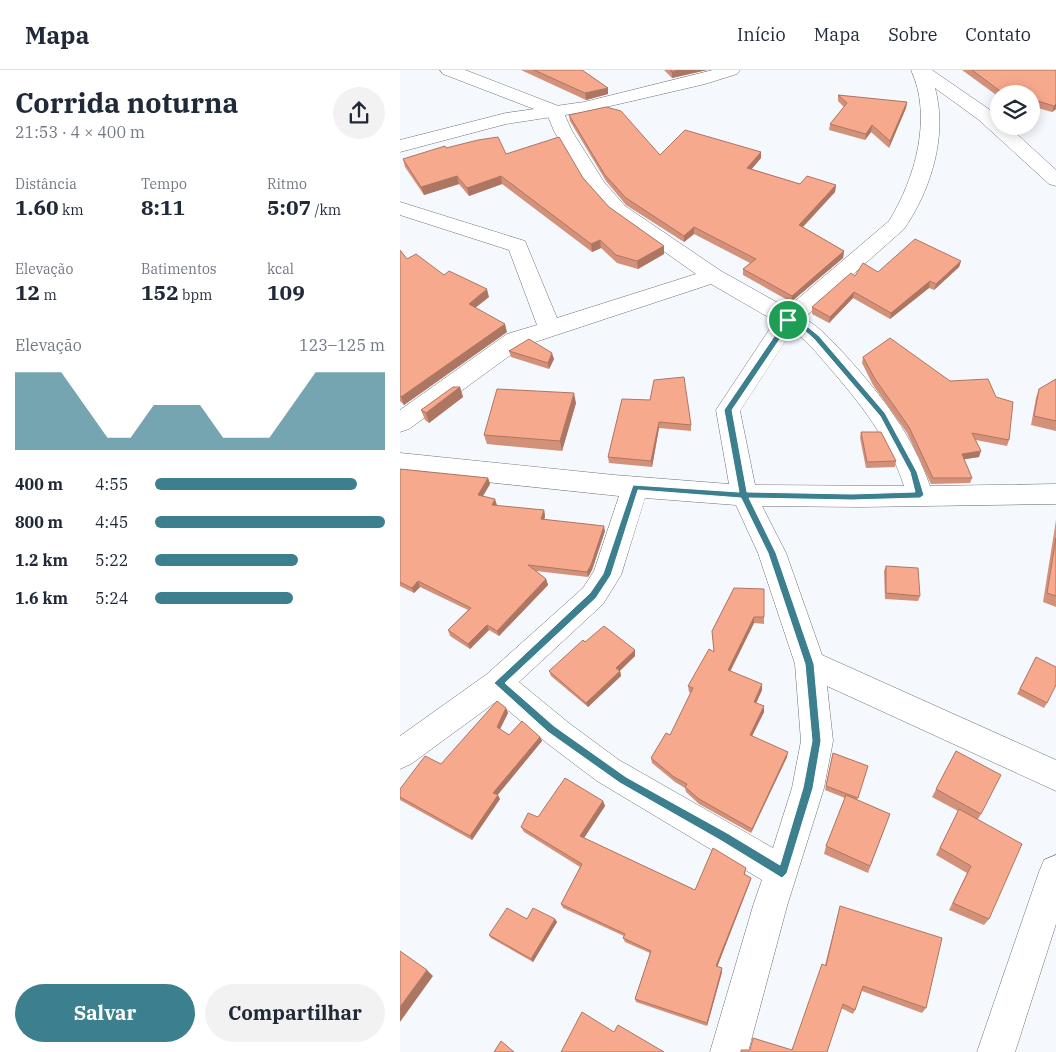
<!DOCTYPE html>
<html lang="pt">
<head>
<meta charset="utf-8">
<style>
  :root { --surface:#fff; --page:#f2f2f3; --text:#1f2937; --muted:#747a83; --line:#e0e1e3; --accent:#3c808f }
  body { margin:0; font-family:"IBM Plex Serif",serif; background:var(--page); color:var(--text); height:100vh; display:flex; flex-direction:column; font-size:19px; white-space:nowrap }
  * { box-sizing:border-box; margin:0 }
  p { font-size:16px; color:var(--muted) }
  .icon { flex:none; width:28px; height:28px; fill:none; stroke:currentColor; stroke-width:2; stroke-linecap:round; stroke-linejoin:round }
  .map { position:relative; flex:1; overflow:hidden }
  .side { display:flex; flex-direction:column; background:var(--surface); width:400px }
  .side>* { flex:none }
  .fabs { position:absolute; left:590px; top:15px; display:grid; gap:10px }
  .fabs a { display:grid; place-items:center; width:50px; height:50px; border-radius:50%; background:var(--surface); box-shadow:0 2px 12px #0003; font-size:25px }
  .pin { position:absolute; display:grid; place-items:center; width:42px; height:42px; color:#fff; margin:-21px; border:2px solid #fff; border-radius:50%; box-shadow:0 1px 5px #0007 }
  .round { display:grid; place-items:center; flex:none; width:52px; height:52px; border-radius:26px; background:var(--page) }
  .headline { display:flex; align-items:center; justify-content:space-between; height:85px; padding:0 15px }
  h1 { font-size:28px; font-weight:700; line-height:38px }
  .metrics { display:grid; grid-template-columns:repeat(3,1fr); gap:8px; height:85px; padding:5px 15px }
  .metrics div { display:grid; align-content:center }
  .metrics b { font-size:21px; font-weight:700 }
  .metrics small { font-size:14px; font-weight:400 }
  .metrics p { font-size:14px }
  .chart { height:140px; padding:10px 15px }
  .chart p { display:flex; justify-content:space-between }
  .chart svg { width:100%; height:90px; margin-top:5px; fill:var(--accent); opacity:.7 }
  .primary-button { display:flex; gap:10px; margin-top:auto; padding:10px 15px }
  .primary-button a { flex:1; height:58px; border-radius:30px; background:var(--accent); color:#fff; font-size:20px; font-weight:700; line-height:58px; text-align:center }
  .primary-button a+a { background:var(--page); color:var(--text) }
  ul { padding:0 15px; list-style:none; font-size:16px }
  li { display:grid; grid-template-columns:80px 60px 1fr; align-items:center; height:38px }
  li i { height:12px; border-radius:6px; background:var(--accent) }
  header { display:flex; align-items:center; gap:30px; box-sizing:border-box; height:70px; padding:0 25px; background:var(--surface); border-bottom:1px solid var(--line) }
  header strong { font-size:24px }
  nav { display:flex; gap:28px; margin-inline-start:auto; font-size:18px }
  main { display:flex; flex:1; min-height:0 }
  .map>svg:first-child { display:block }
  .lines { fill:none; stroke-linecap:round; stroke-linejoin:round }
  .minor-casing { stroke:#6e7175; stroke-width:1 }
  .tertiary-casing { stroke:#6e7175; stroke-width:1 }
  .minor { fill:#fff; fill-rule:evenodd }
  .tertiary { fill:#fff; fill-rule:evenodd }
  .wall { fill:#d4917a }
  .shaded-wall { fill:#ad7663 }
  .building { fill:#f7a98e; stroke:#ad7663 }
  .route { fill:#3c808f; stroke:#fff; fill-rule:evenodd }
</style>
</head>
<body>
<header>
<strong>Mapa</strong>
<nav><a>Início</a><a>Mapa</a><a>Sobre</a><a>Contato</a></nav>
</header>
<main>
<section class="side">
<div class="headline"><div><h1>Corrida noturna</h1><p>21:53 · 4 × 400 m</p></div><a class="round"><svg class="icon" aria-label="share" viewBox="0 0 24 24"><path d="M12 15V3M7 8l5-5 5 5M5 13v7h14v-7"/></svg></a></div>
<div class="metrics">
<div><p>Distância</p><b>1.60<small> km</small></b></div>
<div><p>Tempo</p><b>8:11</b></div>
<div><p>Ritmo</p><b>5:07<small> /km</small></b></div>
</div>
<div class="metrics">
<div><p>Elevação</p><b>12<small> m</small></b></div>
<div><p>Batimentos</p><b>152<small> bpm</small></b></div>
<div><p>kcal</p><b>109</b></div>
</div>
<div class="chart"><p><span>Elevação</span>123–125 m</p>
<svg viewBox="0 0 160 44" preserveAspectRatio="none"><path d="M0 44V6L10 6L20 6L30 22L40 38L50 38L60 22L70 22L80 22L90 38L100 38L110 38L120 22L130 6L140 6L150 6L160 6V44z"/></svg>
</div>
<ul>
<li><b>400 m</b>4:55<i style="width:88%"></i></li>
<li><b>800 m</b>4:45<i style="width:100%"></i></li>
<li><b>1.2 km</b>5:22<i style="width:62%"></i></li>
<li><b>1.6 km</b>5:24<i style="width:60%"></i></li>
</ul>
<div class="primary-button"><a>Salvar</a><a>Compartilhar</a></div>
</section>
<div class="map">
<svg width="656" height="982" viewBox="0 0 656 982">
  <rect width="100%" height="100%" fill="#f5f8fd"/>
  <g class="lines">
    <defs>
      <path id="minor" d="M40 0H65L161 37 172 61 204 112 225 136 321 201 387 238 489 151C515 109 533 47 511 0H532L593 42 599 48V56H608L656 100V116L649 114 579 50 535 18C548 65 531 120 504 159L404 248C421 258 434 273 447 287 482 326 513 366 530 416L656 414V434L460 437 362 436 386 483 422 585 656 690V721L427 616 433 671 424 718 387 836 348 982H310L353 836 362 810 197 711 148 674 97 631 11 694 0 699V666L87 604 183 518 194 501 219 426 0 403V383L214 405 329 414 316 340 375 251 311 214 123 276 9 359 0 362V340L107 264 137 255 109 180 0 145V132L125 171 157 248 296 204 211 144 186 115 154 61 147 44 43 4ZM392 261C407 269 417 284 428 296 460 333 489 369 504 416L355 415 340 341ZM245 428 336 435 358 483 395 594 401 671 392 718 373 778 219 690 170 654 119 612 203 534 221 505Z
        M656 785V854L615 982H577L639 802 644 790Z"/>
      <path id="tertiary" d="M313 0H340L337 4 305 14 232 31 184 42 106 54 0 82V70L106 43 184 32Z"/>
    </defs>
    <!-- minor casing -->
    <use href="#minor" class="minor-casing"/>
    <!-- tertiary casing -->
    <use href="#tertiary" class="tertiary-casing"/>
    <!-- minor -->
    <use href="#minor" class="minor"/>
    <!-- tertiary -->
    <use href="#tertiary" class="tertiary"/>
  </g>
  <!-- wall -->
  <path class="wall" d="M121 0H182L208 18V24L186 30Z
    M264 0H307L272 8Z
    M562 0H656V39L652 42 631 36V24H599V27Z
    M438 25 507 32 506 38 489 78 471 62 465 70 429 60 430 54 444 37 438 31Z
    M169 45 260 85 361 82V88L352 99 400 114 436 115 435 122 403 157 444 181 443 188 391 232 343 205V199L350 193 294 164 284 172 226 135 206 111 170 51Z
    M46 78 106 84 183 108 209 137 264 176V184L238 199 217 193 201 178 192 182 102 114 69 126 59 114 24 125 5 97 3 89Z
    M0 180 7 189 44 205 89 227 75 238 107 262 4 335 0 331Z
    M561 191 559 197 534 220 529 218 490 249 453 228 429 253 412 244V237L455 206Z
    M109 281 154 289 149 299 111 287Z
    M463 287 609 370 607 376 576 370 579 387 564 389 572 408 570 413 531 414 507 363 473 315 462 293Z
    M656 309V361L631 355 636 328 639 319Z
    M60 317 63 327 29 353 25 350 21 340Z
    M222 329 291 355V361L259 358 252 397 209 393 208 387Z
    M176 333 162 381 87 374 84 365Z
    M461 362 496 391 495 397 466 398 460 368Z
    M0 399 88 408 90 414 83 426 97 436 144 440 145 446 144 450 205 461 192 500 188 507 136 501 146 509 148 515 99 566 89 560 70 579 50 566 48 560 68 540 20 517 14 523 0 516Z
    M656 450V537L643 532Z
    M486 496 520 526 518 531 485 529 484 501Z
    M334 518 364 547V554L354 553 330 601 362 614V620L356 633 364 642 352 666 387 687 351 763 299 734 286 722 285 718 275 712 252 693 251 688 270 665 291 623 289 622 288 616 314 581 312 561Z
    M185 572 235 586 220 601 221 606 188 637 151 606 149 601Z
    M636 587 647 633 644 638 617 624Z
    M106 638 108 643 100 659 109 665 140 667 142 671 97 725 100 729 72 770 0 730V719L41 694Z
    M556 681 581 744 578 749 589 849 584 855 549 840 567 803 536 785 558 741 532 727Z
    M433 683 468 696 457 730 490 744 468 803 424 784 426 776 445 728 425 720Z
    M203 731 205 736 184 768 295 820 346 798 345 804 351 808 350 812 317 897 322 902 307 956 236 932 235 929 250 883 225 872 223 868 224 866 163 838 161 834 180 797 124 762 121 757 138 747Z
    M440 836 526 938 522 943 462 921 455 940 453 944 441 938 392 980 425 895Z
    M127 849H155L157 852 133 892 91 868 89 865Z"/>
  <!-- shaded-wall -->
  <path class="shaded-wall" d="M280 0H307L272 8V2Z
    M208 18V24L186 30 185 23Z
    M507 32 506 38 489 78 490 71Z
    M656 34V39L652 42 654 36Z
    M472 55 471 62 465 70 466 64Z
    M361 82V88L347 104V98Z
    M57 106 59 114 24 125 21 117Z
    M101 106 102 114 69 126 67 118Z
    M436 115 435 122 399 161V155Z
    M294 157V164L284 172V166Z
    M200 170 201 178 192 182 191 174Z
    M264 176V184L238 199 237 191Z
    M444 181 443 188 391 232 392 226Z
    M561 191 559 197 534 220 536 214Z
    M530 211 529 218 490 249 491 243Z
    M87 219 89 227 71 241 69 234Z
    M454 222 453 228 429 253 430 247Z
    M105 254 107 262 4 335 1 327Z
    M152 283 154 289 149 299 148 293Z
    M60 317 63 327 29 353 26 343Z
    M174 323 176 333 162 381 160 371Z
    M259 352V358L252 397 251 391Z
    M581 381 579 387 560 390 562 384Z
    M88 408 90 414 80 431 78 425Z
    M95 429 97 435 94 441 92 435Z
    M144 440 145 446 143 455 141 449Z
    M204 456 205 461 192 500 188 507 187 502Z
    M146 509 148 515 99 566 97 561Z
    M18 511 20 517 14 523 12 518Z
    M354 547V553L328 606V600Z
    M87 555 89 560 70 579 68 574Z
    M235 580V586L217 603 216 598Z
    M220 601 221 606 188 637 186 633Z
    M362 614V620L354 638V632Z
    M364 636V642L350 670V665Z
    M106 638 108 643 99 661 97 657Z
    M140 667 142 671 96 727 93 723Z
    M388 682 387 687 351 763 352 759Z
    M98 725 100 729 72 770 70 766Z
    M203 731 205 736 182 771 180 766Z
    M351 808 350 812 316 900V896Z
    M155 849 157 852 133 892 131 889Z
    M322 898V902L307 956V953Z
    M27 900 33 906 0 952V937Z"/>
  <!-- building -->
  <path class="building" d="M134 0H182L208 18 185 23Z
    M270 0H280L272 2Z
    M572 0H656V34L654 36 631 29V24H604Z
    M438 25 507 32 490 71 472 55 466 64 430 54 447 33Z
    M206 37 221 41 260 85 285 60 361 82 347 98 400 114 407 106 436 115 399 155 444 181 392 226 343 199 356 189 294 157 284 166 226 128 205 105 169 45Z
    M98 67 106 84 159 67 183 108 209 137 264 176 237 191 216 185 200 170 191 174 101 106 67 118 57 106 21 117 3 89 45 76 46 78 78 70Z
    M515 169 561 191 536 214 530 211 491 243 454 222 430 247 412 237 451 203 455 206 463 193 478 202Z
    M0 180 7 189 16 184 44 205 49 201 87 219 69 234 105 254 1 327 0 326Z
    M490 268 550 311 588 309 596 327 613 332 609 370 572 363 581 381 562 384 572 408H533L509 357 475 309 463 287Z
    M129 269 152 283 148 293 109 281Z
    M284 307 291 355 259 352 251 391 208 387 222 329 250 330 254 310Z
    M656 309V351L634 346 639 319Z
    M53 317H60L26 343 21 340Z
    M97 319 174 323 160 371 84 365Z
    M461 362H481L496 391 467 392Z
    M0 399 88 408 78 425 95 429 92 435 144 440 141 449 204 456 191 495 187 502 128 495 146 509 97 561 87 555 68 574 48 560 71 538 18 511 12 518 0 512Z
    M656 468V526L647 523Z
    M486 496 518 498 520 526 486 523Z
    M334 518 364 519V547H354L328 600 362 614 354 632 364 636 350 665 388 682 352 759 299 729 285 717 287 714 274 707 251 688 266 663 270 665 293 618 288 616 309 579 314 582 312 561Z
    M204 556 235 580 216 598 220 601 186 633 149 601 183 570 185 572Z
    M636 587 656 597V615L647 633 620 619Z
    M97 631 106 638 97 657 109 665 122 651 140 667 93 723 98 725 70 766 0 727V719L25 686 41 694Z
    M556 681 601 705 581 744 536 719Z
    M433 683 468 696 458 728 426 716Z
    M165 708 203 731 180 766 295 820 313 778 346 798 344 804 351 808 316 896 322 898 307 953 235 929 251 881 223 868 225 864 161 834 182 794 121 757 128 743 138 747Z
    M446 725 490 744 470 796 426 776Z
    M559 739 622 774 589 849 553 833 571 796 540 778Z
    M440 836 542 868 526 938 463 916 455 940 443 934 427 982H341V980H350L353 968 392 980 422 894 426 896Z
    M107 838 127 849 133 838 155 849 131 889 89 865Z
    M0 881 27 900 0 937Z
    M182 942 214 962 218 955 264 982H161Z
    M101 971 114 982H94Z"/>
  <!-- route -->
  <path class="route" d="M388 248 408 257 419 266 485 343 517 402 524 425 520 428 452 430 349 428 376 483 414 594 421 671 413 718 387 803 382 808 320 770 220 713 148 662 94 613 190 523 203 504 233 415 339 422 324 340 386 249ZM390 254 404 260 414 269 480 346 510 402 515 422 452 424 347 422 332 340ZM238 420 341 428 368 483 405 594 412 671 403 718 380 795 327 763 226 707 154 656 105 613 196 528 211 505Z"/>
</svg>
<div class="fabs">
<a><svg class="icon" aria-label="layers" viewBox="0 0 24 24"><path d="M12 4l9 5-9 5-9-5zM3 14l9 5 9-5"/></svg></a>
</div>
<div class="pin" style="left:388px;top:250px;background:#1e9e55"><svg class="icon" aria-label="arrive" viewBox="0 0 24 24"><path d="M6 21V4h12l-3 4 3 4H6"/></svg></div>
</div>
</main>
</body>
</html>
